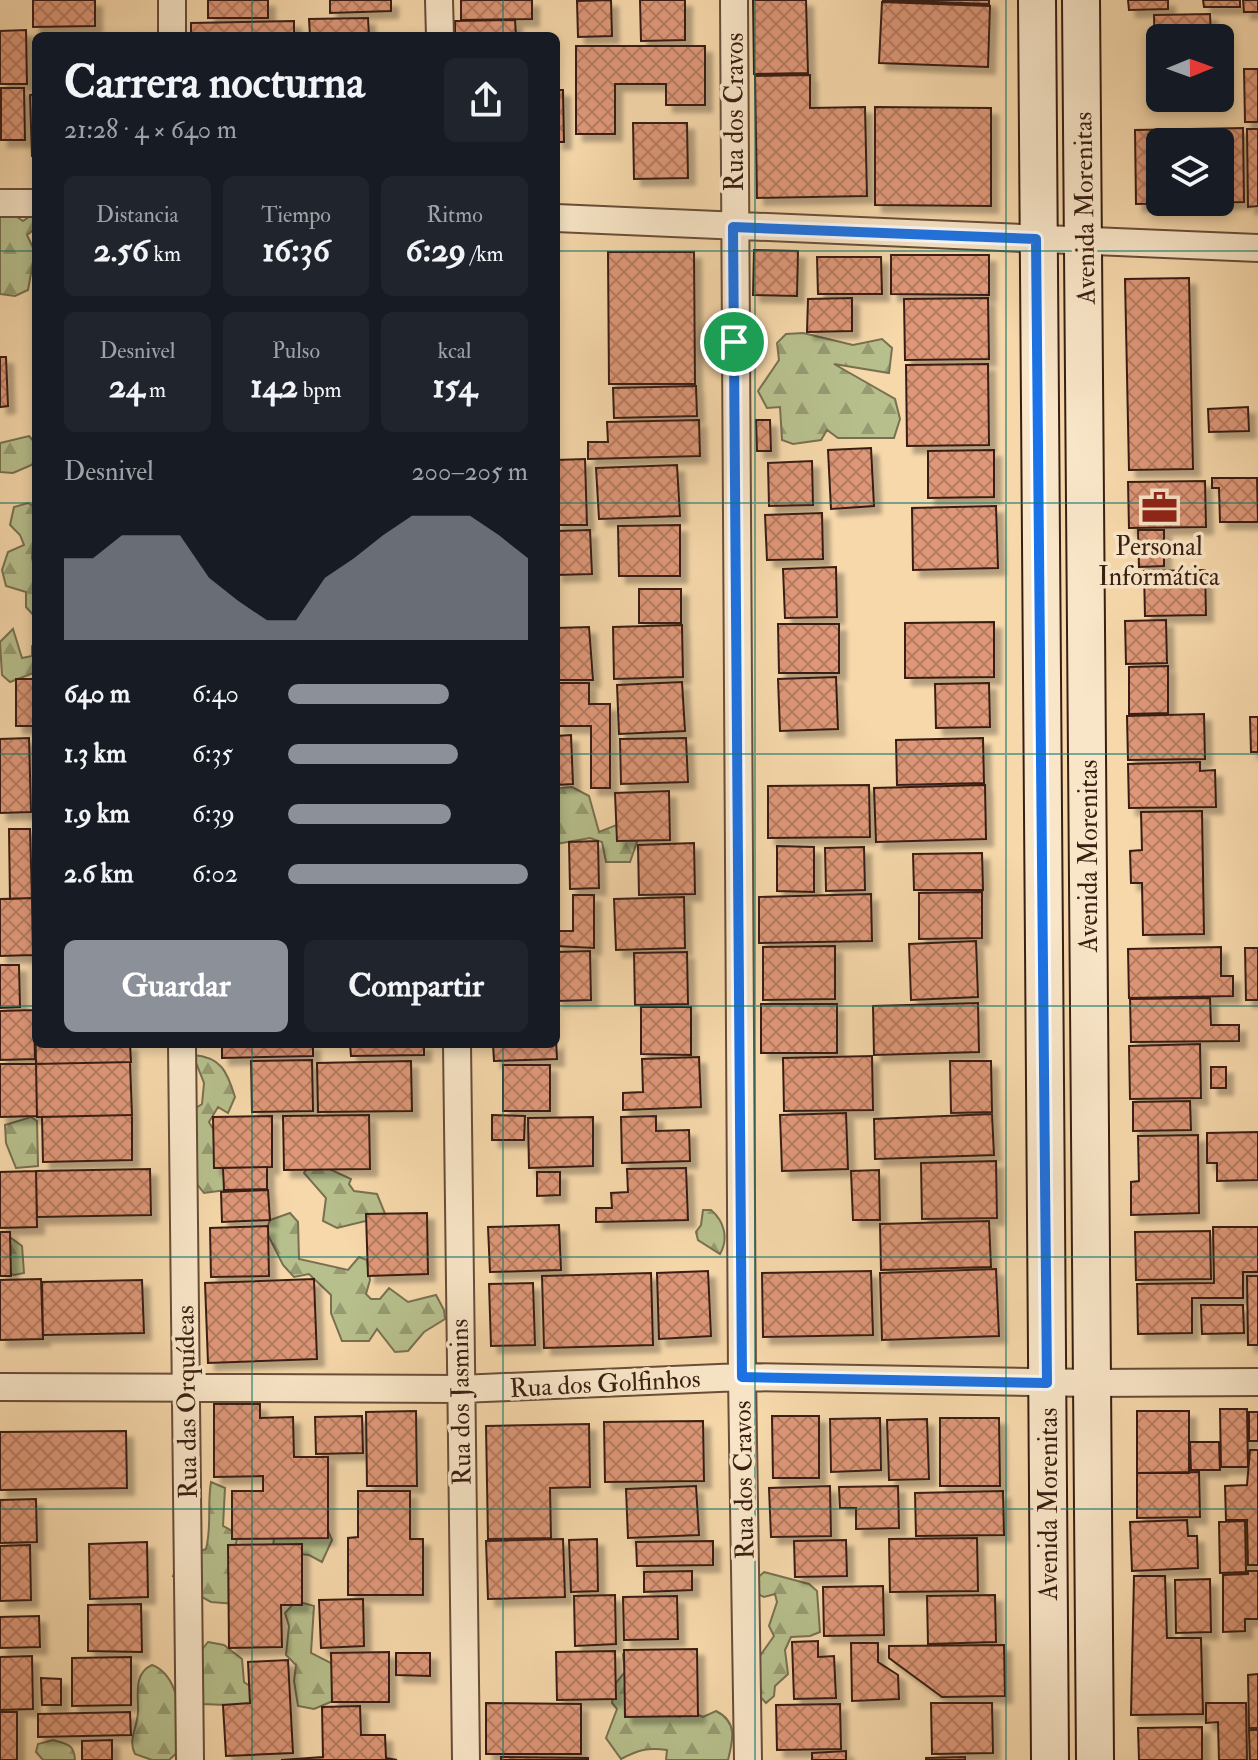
<!DOCTYPE html>
<html lang="es">
<head>
<meta charset="utf-8">
<style>
  :root { --surface:#171b24; --page:#20242c; --text:#f1f3f6; --muted:#9ea1a6; --accent:#8c9099 }
  body { margin:0; font-family:"IM FELL Double Pica",serif; background:var(--page); color:var(--text); height:100vh; display:flex; flex-direction:column; font-size:30px; white-space:nowrap }
  * { box-sizing:border-box; margin:0 }
  p { font-size:26px; color:var(--muted) }
  .icon { flex:none; width:44px; height:44px; fill:none; stroke:currentColor; stroke-width:2; stroke-linecap:round; stroke-linejoin:round }
  .map { position:relative; flex:1; overflow:hidden }
  .details { position:absolute; left:32px; top:32px; width:528px; height:1016px; display:flex; flex-direction:column; background:var(--surface); border-radius:12px; box-shadow:0 4px 12px #0003 }
  .details>* { flex:none }
  .needle { width:52px; rotate:89deg }
  .controls { position:absolute; left:1146px; top:24px; display:grid; gap:16px }
  .controls a { display:grid; place-items:center; width:88px; height:88px; border-radius:12px; background:var(--surface); box-shadow:0 4px 12px #0003; font-size:40px }
  .pin { position:absolute; display:grid; place-items:center; width:68px; height:68px; color:#fff; margin:-34px; border:4px solid #fff; border-radius:50%; box-shadow:0 2px 8px #0007 }
  .round { display:grid; place-items:center; flex:none; width:84px; height:84px; border-radius:12px; background:var(--page) }
  .headline { display:flex; align-items:center; justify-content:space-between; height:136px; padding:0 32px }
  h1 { font-size:44px; font-weight:700; line-height:60px }
  .metrics { display:grid; grid-template-columns:repeat(3,1fr); gap:12px; height:136px; padding:8px 32px }
  .metrics div { display:grid; align-content:center; border-radius:12px; background:var(--page); text-align:center }
  .metrics b { font-size:34px; font-weight:700 }
  .metrics small { font-size:22px; font-weight:400 }
  .metrics p { font-size:22px }
  .chart { height:224px; padding:16px 32px }
  .chart p { display:flex; justify-content:space-between }
  .chart svg { width:100%; height:144px; margin-top:8px; fill:var(--accent); opacity:.7 }
  .button { display:flex; gap:16px; margin-top:auto; padding:16px 32px }
  .button a { flex:1; height:92px; border-radius:12px; background:var(--accent); color:#fff; font-size:32px; font-weight:700; line-height:92px; text-align:center }
  .button a+a { background:var(--page); color:var(--text) }
  ul { padding:0 32px; list-style:none; font-size:26px }
  li { display:grid; grid-template-columns:128px 96px 1fr; align-items:center; height:60px }
  li i { height:20px; border-radius:10px; background:var(--accent) }
  .map>svg:first-child { display:block }
  .forest { fill:url(#forest-firs); stroke:#787050; stroke-width:2 }
  .building { fill:url(#building-cross-hatch); stroke:#391f12; stroke-width:2; fill-rule:evenodd; filter:url(#shadow) }
  .lines { fill:none; stroke-linecap:round; stroke-linejoin:round }
  .street-casing { stroke:#684d38; stroke-width:30 }
  .secondary-casing { stroke:#391f12; stroke-width:40 }
  .street { stroke:#f9e6c8; stroke-width:26 }
  .secondary { stroke:#f9e6c8; stroke-width:36 }
  .route-casing { stroke:#fff; stroke-width:16 }
  .route { stroke:#1a73e8; stroke-width:10 }
  .grid { fill:none; stroke:#0f766e; stroke-width:2; stroke-opacity:0.55 }
  .labels { text-anchor:middle; stroke-width:7; stroke-linejoin:round; paint-order:stroke }
  .street-label { font-size:26px; fill:#391f12; stroke:#f9e6c8 }
  .poi-label { font-size:26px; fill:#391f12; stroke:#f9e6c8 }
</style>
</head>
<body>
<div class="map">
<svg width="1258" height="1760" viewBox="0 0 1258 1760">
  <defs>
    <pattern id="forest-firs" width="22" height="20" patternUnits="userSpaceOnUse" patternTransform="scale(2)"><rect width="22" height="20" fill="#b7c08d"/><path d="M5 1l3.5 6h-7zM16 11l3.5 6h-7z" fill="#969b72"/></pattern>
    <pattern id="building-cross-hatch" width="8" height="8" patternUnits="userSpaceOnUse" patternTransform="scale(2)"><rect width="8" height="8" fill="#de9778"/><path d="M0 0l8 8M0 8l8-8" fill="none" stroke="#b57b61"/></pattern>
    <filter id="shadow"><feDropShadow dx="7" dy="7" stdDeviation="2" flood-color="#0004"/></filter>
  </defs>
  <rect width="100%" height="100%" fill="#f6d8ab"/>
  <filter id="stains"><feTurbulence type="fractalNoise" baseFrequency=".0025" numOctaves="4"/><feColorMatrix values="0 0 0 0 .2 0 0 0 0 .09 0 0 0 0 .02 0 0 0 .5 -.17"/></filter>
  <radialGradient id="worn" r=".72"><stop offset=".6" stop-color="#630" stop-opacity="0"/><stop offset="1" stop-color="#630" stop-opacity=".3"/></radialGradient>
  <!-- forest -->
  <path class="forest" d="M0 205 23 221 36 212V228L27 235 35 252 28 290 15 296 0 294Z
    M803 333 853 345 882 339 892 348 889 373 834 364 895 399 900 419 894 438H838L827 430 821 440 793 444 782 440 780 407 767 408 758 391 779 360 777 343 786 334Z
    M29 436 36 444V463L13 473 0 472V443Z
    M28 503 36 508 32 558 36 576 35 617 26 607V592L6 586 2 570 8 552 24 545 20 535 10 525 14 507Z
    M13 629 22 658 32 656V646L36 645V672L10 682 2 675 0 642Z
    M572 787 589 796 599 832 619 824 630 831 637 842 630 862H606L602 842 590 838 556 844V793L560 788Z
    M193 1055C221 1057 227 1071 235 1097L228 1113 218 1107 209 1122 230 1157 233 1184 226 1190 204 1193 193 1179V1110L202 1104 204 1083Z
    M31 1117 37 1121 38 1166 16 1168 6 1143 5 1125Z
    M312 1161 351 1179 349 1184 354 1191 377 1194 386 1216 337 1228 323 1221 326 1198 304 1173Z
    M703 1210H711C724 1221 729 1238 720 1254L698 1240 696 1232 701 1225Z
    M290 1213 298 1222 299 1259 348 1270 359 1257 367 1260 370 1280 366 1294 371 1299H380L389 1288 408 1302 436 1295 444 1310 445 1319 424 1332 408 1351 395 1352 377 1329 369 1341H342L331 1313V1295L309 1274 294 1277 283 1265 266 1231 270 1220Z
    M3 1232 22 1246 24 1273 14 1275 0 1270Z
    M211 1482 225 1488 223 1526 238 1534 234 1553 235 1604 211 1602 200 1596 201 1584 173 1576 181 1558 206 1549C212 1526 207 1505 211 1482Z
    M316 1503 332 1540 322 1562 309 1555 272 1551 278 1516Z
    M764 1572 809 1584 817 1591 820 1632 810 1636 791 1637 785 1650 788 1674 775 1686 774 1696 766 1703 756 1692 755 1663 774 1636 769 1626 777 1602 775 1594 764 1597 756 1593 752 1583Z
    M296 1601 314 1606 311 1653 335 1665 333 1701 314 1709 298 1706 294 1681 296 1665 286 1655 289 1626 285 1613Z
    M208 1642 224 1645 242 1659 244 1682 258 1692 253 1706 202 1704 200 1652Z
    M623 1655 638 1669 665 1714 680 1717 685 1709 703 1717 716 1711C738 1722 733 1740 728 1760H666L667 1750C648 1747 638 1750 621 1759L606 1738 617 1709 612 1703 615 1684 625 1672Z
    M152 1665C181 1676 182 1722 181 1749L169 1760H152L135 1754C127 1739 139 1725 138 1709 138 1693 134 1673 152 1665Z
    M53 1740C67 1744 74 1744 75 1760H43L36 1752 38 1744Z"/>
  <!-- building -->
  <path class="building" d="M33 0H95V26L33 27Z
    M208 0H268V18H208Z
    M330 0H391V11L330 13Z
    M461 0H532V19L461 20Z
    M611 0 612 36 578 37 577 1Z
    M640 0H685V40L641 41Z
    M753 0H806L808 73 754 74Z
    M882 0H989V4Z
    M1128 0H1168V9L1129 10Z
    M1203 0H1240V7H1204Z
    M1243 0H1258V12H1244Z
    M882 2 990 6 988 67 879 63Z
    M1210 14 1211 38H1160V67H1155L1154 15Z
    M368 18 369 36H310L309 19Z
    M515 20 516 36H455V21Z
    M294 21V36H191V23Z
    M26 30 27 84H0V31Z
    M576 46H705V105H666V84H615V134H576Z
    M1244 69H1258V122H1245Z
    M810 75V108L865 107 867 196 757 198 755 76Z
    M1 88H24L25 140H1Z
    M556 90H563L564 142H556Z
    M36 94V156H32L30 95Z
    M875 107 991 108V206L875 205Z
    M633 123H687L688 178 634 179Z
    M1243 128 1244 202 1136 204 1135 130ZM1160 142H1220V202H1160Z
    M1247 129H1258V206L1248 207Z
    M754 250 798 251 797 296 753 295Z
    M608 252H694L695 384H609Z
    M891 255H989V295L891 294Z
    M817 257H881L882 294H818Z
    M1189 278 1193 469 1129 470 1125 279Z
    M852 298V331L807 332 808 299Z
    M988 298 989 359 905 360 904 299Z
    M0 357H6L8 406 0 407Z
    M988 364 989 445 907 446 906 365Z
    M696 386 697 416 614 418 613 388Z
    M1248 407 1249 431 1209 432 1208 409Z
    M699 420 700 456 588 459V442H608L607 422Z
    M756 420H770L771 451H757Z
    M871 448 874 506 831 509 828 450Z
    M994 450V497L928 498V451Z
    M585 459 587 525H556V460Z
    M812 461 813 505 769 506 768 463Z
    M677 465 680 516 599 519 596 468Z
    M1212 478H1257L1258 522H1220L1219 488H1212Z
    M1205 481 1206 527 1129 528 1128 482Z
    M996 506 998 568 913 570 912 508Z
    M822 513 823 559 767 560 765 515Z
    M680 525V576H619L618 526Z
    M590 530 592 574 556 575V531Z
    M1138 530H1164V566L1139 567Z
    M836 567 837 617 785 618 783 569Z
    M1205 570 1206 615 1145 616 1144 571Z
    M639 589H681V623H639Z
    M1166 620 1167 663 1126 664 1125 621Z
    M994 622V677L905 678V623Z
    M778 624H839V673H779Z
    M682 625 683 677 614 679 613 627Z
    M589 627 593 680H556V628Z
    M1168 666V713L1129 714V667Z
    M836 677 838 729 780 731 778 679Z
    M16 679H36V726H16Z
    M682 682 685 731 619 734 617 685Z
    M556 683H589V704H610V788H591V726H557Z
    M989 683 990 727 936 728 935 684Z
    M1204 714 1205 759 1128 760 1127 716Z
    M1250 717H1258V752H1251Z
    M571 735 573 784 556 785V736Z
    M29 738 31 812 0 813V739Z
    M686 738 688 782 621 784 620 739Z
    M983 738 984 783 897 785 896 740Z
    M1200 762V771L1215 770 1216 807 1129 808 1128 764Z
    M869 785 870 837 768 838V786Z
    M985 785 986 839 876 842 874 788Z
    M669 791 670 840 617 841 615 793Z
    M1202 811 1204 934 1143 935 1142 883H1131L1130 851 1142 850 1141 812Z
    M9 829H30L32 898 10 899Z
    M598 841 599 888 570 889 569 842Z
    M694 843 695 894 639 895 638 845Z
    M777 846 814 847V892L777 891Z
    M864 847 865 890 826 891 825 848Z
    M982 853 983 890H914L913 854Z
    M982 892V938L919 939V893Z
    M871 894 872 941 759 943V897Z
    M573 895H594V948L556 946V931H573Z
    M684 897 685 948 616 950 614 899Z
    M32 898 33 955 0 956V899Z
    M32 900H36V955H33Z
    M976 941 978 997 911 1000 909 944Z
    M835 946V999L763 1000V947Z
    M1221 947V976H1233V996L1129 998 1128 949Z
    M1245 948H1258V1000H1246Z
    M590 951 591 1000 556 1001V952Z
    M687 952 688 1004 635 1005 634 953Z
    M33 955H36V1010H35Z
    M0 965H19L20 1007 0 1008Z
    M1210 998 1211 1025H1239V1041L1131 1042 1130 999Z
    M978 1003 979 1052 874 1055 873 1006Z
    M761 1004H837V1053H761Z
    M641 1007H691V1055L641 1054Z
    M34 1010 35 1059 0 1060V1011Z
    M35 1010 36 1044H130L131 1062 36 1064Z
    M556 1039 557 1059 494 1061 493 1044H556Z
    M222 1044H313V1056L222 1058Z
    M350 1044H424V1055L351 1056Z
    M1200 1044 1201 1098 1130 1099 1129 1046Z
    M872 1056 873 1110 784 1111 783 1058Z
    M699 1057 701 1107 623 1110V1093L643 1092 642 1059Z
    M312 1060 313 1111 252 1112 251 1061Z
    M411 1061 412 1111 318 1112 317 1063Z
    M950 1061H991L992 1112 951 1113Z
    M130 1062 132 1115 37 1117 36 1064Z
    M0 1064H36L37 1116 0 1117Z
    M503 1065H550V1111H503Z
    M1211 1067H1226V1088H1211Z
    M1190 1101 1191 1130 1133 1131V1102Z
    M846 1113 848 1169 782 1171 780 1115Z
    M992 1114 994 1155 875 1159 874 1119Z
    M132 1115V1160L43 1162 42 1117Z
    M369 1115 370 1169 284 1170 283 1116Z
    M492 1115 525 1116 524 1140H492Z
    M272 1116V1167L214 1168 213 1117Z
    M656 1116V1131L689 1130 690 1161 622 1163 621 1117Z
    M593 1117V1166L529 1168 528 1118Z
    M1258 1132V1180L1217 1181V1163H1207V1133Z
    M1198 1135 1199 1213 1131 1215V1182L1139 1181 1138 1136Z
    M996 1161 997 1218 922 1219 921 1163Z
    M267 1167V1189L224 1190 223 1168Z
    M686 1168 688 1220 596 1222V1208H612L611 1193 628 1192 627 1169Z
    M150 1169 151 1215 37 1217 36 1171Z
    M879 1170 880 1220H853L851 1171Z
    M36 1171 37 1227 0 1228V1172Z
    M537 1172H560V1195L537 1196Z
    M268 1190 270 1220 222 1222 221 1192Z
    M427 1213 428 1274 368 1276 366 1214Z
    M989 1221 991 1267 881 1270 880 1224Z
    M559 1225 561 1270 490 1272 488 1227Z
    M268 1226 269 1276 211 1277 210 1228Z
    M1213 1227H1258V1272H1243V1298H1192V1333L1138 1334 1137 1284 1214 1283Z
    M1210 1231 1211 1279 1136 1280 1135 1232Z
    M0 1232H10L11 1276H0Z
    M996 1269 999 1336 882 1340 880 1273Z
    M708 1271 711 1336 659 1339 657 1273Z
    M871 1271 873 1335 763 1337 762 1273Z
    M651 1273 653 1345 544 1348 542 1276Z
    M1247 1276H1258V1345H1248Z
    M41 1279 43 1339 0 1340V1280Z
    M314 1279 317 1359 208 1363 205 1283Z
    M142 1280 144 1333 43 1335 42 1282Z
    M533 1283 535 1345 491 1346 489 1284Z
    M1201 1305H1243L1244 1333 1202 1334Z
    M214 1404H260V1418L293 1417 294 1457H328V1538L232 1539V1491H263V1476L214 1477Z
    M1220 1409H1247L1248 1467H1221Z
    M416 1411 417 1486H367L366 1412Z
    M1137 1411H1189V1473H1137Z
    M1249 1412H1258V1441H1249Z
    M362 1416 363 1453 316 1454 315 1417Z
    M772 1416H819V1478H773Z
    M880 1418 881 1470 831 1472 830 1419Z
    M940 1418H999L1000 1486H940Z
    M927 1419 929 1479 889 1480 887 1420Z
    M703 1421 704 1481 605 1482 604 1422Z
    M589 1424 590 1487 550 1488 551 1538 488 1539 486 1426Z
    M126 1431 127 1488 0 1490V1432Z
    M1190 1442H1219L1220 1470H1191Z
    M1250 1450H1258V1565H1248L1247 1520H1226L1225 1486 1247 1485Z
    M1199 1472 1200 1517 1137 1518V1473Z
    M696 1486 699 1535 628 1538 626 1489Z
    M830 1486 831 1536 771 1537 769 1488Z
    M898 1486 899 1528 856 1529V1508H840L839 1487Z
    M358 1491H410V1539H423V1595H348V1538L358 1537Z
    M1003 1491 1004 1535 916 1536 915 1493Z
    M36 1499 37 1542 0 1543V1500Z
    M1187 1520 1188 1536H1197L1198 1568 1132 1571 1130 1522Z
    M1245 1521 1246 1572 1220 1573 1219 1522Z
    M977 1538 978 1591 890 1592 889 1539Z
    M563 1539 565 1597 488 1599 486 1541Z
    M597 1539 598 1591 571 1592 569 1540Z
    M846 1540 847 1576 795 1577 794 1541Z
    M713 1541V1565L637 1566 636 1542Z
    M147 1542 148 1597 90 1599 89 1544Z
    M302 1544V1605H281L282 1647 229 1648 228 1545Z
    M30 1545 31 1600 0 1601V1546Z
    M692 1571V1590L644 1592V1572Z
    M1248 1571H1258V1619H1245V1631L1223 1632V1575L1248 1574Z
    M1134 1576H1165L1167 1638H1201L1203 1714 1131 1715Z
    M1210 1579 1211 1632 1176 1633 1175 1580Z
    M883 1586 884 1635 824 1636 823 1587Z
    M615 1595 616 1644 575 1646 574 1596Z
    M995 1595 996 1642 928 1644 927 1596Z
    M677 1596 678 1639 624 1640 623 1597Z
    M363 1599 364 1646 321 1648 319 1600Z
    M141 1604 142 1652 88 1651V1605Z
    M39 1616 40 1647 0 1648V1617Z
    M818 1641V1657L834 1656 836 1698 794 1699 792 1642Z
    M851 1643H878V1662L898 1675 899 1699 852 1701Z
    M1004 1645 1005 1696 942 1697 889 1658V1646Z
    M697 1649 698 1716 625 1717 624 1650Z
    M615 1651 616 1699 557 1700 556 1652Z
    M389 1652V1702H332L331 1653Z
    M396 1653H430V1676L396 1675Z
    M32 1656 33 1709 0 1710V1657Z
    M131 1657V1705L72 1706V1658Z
    M288 1660 293 1753 226 1756 223 1705 250 1703 248 1662Z
    M1258 1674V1728H1249L1248 1675Z
    M41 1678 61 1679V1705H42Z
    M486 1703 581 1704V1754H486Z
    M931 1703H992L993 1753 932 1754Z
    M1206 1703H1246L1247 1760H1219L1218 1722 1206 1723Z
    M840 1704 841 1749 777 1750 776 1705Z
    M360 1706 361 1735H385L386 1758 397 1760H281L323 1757 322 1707Z
    M0 1712H17V1760H0Z
    M130 1712 131 1735 38 1737V1714Z
    M1202 1727V1760H1139L1138 1728Z
    M1249 1730H1258V1760H1250Z
    M112 1740V1760H82V1741Z
    M846 1751V1760H812V1753Z
    M501 1757 588 1758V1760H501Z
    M965 1757V1760H926V1758Z"/>
  <g class="lines">
    <defs>
      <path id="street" d="M172 0V36
        M439 0 440 36
        M734 0 742 1377 748 1760
        M0 203H36
        M556 218 1258 248
        M182 1044 190 1760
        M457 1044 466 1760
        M0 1387 460 1389 742 1377 1092 1383 1258 1382"/>
      <path id="secondary" d="M1037 0 1050 1760
        M1081 0 1095 1760"/>
    </defs>
    <!-- street casing -->
    <use href="#street" class="street-casing"/>
    <!-- secondary casing -->
    <use href="#secondary" class="secondary-casing"/>
    <!-- street -->
    <use href="#street" class="street"/>
    <!-- secondary -->
    <use href="#secondary" class="secondary"/>
  </g>
  <g class="lines">
    <defs>
      <path id="route" d="M733 227 1036 239 1047 1383 742 1377Z"/>
    </defs>
    <!-- route casing -->
    <use href="#route" class="route-casing"/>
    <!-- route -->
    <use href="#route" class="route"/>
  </g>
  <!-- grid -->
  <path class="grid" d="M252 0V36M503 0V36M755 0V1760M1006 0V1760M0 251H36M556 251H1258M0 503H36M556 503H1258M0 754H36M556 754H1258M0 1006H36M556 1006H1258M252 1044V1760M503 1044V1760M0 1257H1258M0 1509H1258"/>
  <!-- icons -->
  <defs>
    <symbol id="office-bare" viewBox="-9 -9 18 18"><path d="M-6-3h4V-5.5h4V-3h4V5H-6ZM-1-4.5V-3h2v-1.5ZM-6 0V1H6V0Z" fill="#8f2418" stroke="#f9e6c8" stroke-width="2.5" paint-order="stroke"/></symbol>
  </defs>
  <g fill-rule="evenodd">
    <use href="#office-bare" x="1134" y="482" width="51" height="51"/>
  </g>
  <g class="labels">
    <!-- street labels -->
    <g class="street-label">
      <text transform="translate(734 112) rotate(-90)" y="9">Rua dos Cravos</text>
      <text transform="translate(1084 208) rotate(-91)" y="9">Avenida Morenitas</text>
      <text transform="translate(1088 856) rotate(-90)" y="9">Avenida Morenitas</text>
      <text transform="translate(605 1383) rotate(-3)" y="9">Rua dos Golfinhos</text>
      <text transform="translate(186 1402) rotate(-91)" y="9">Rua das Orquídeas</text>
      <text transform="translate(460 1402) rotate(-91)" y="9">Rua dos Jasmins</text>
      <text transform="translate(743 1480) rotate(-91)" y="9">Rua dos Cravos</text>
      <text transform="translate(1048 1504) rotate(-90)" y="9">Avenida Morenitas</text>
    </g>
    <!-- poi labels -->
    <g class="poi-label">
      <text x="1159" y="555">Personal<tspan x="1159" dy="30">Informática</tspan></text>
    </g>
  </g>
  <rect width="100%" height="100%" filter="url(#stains)"/>
  <rect width="100%" height="100%" fill="url(#worn)"/>
</svg>
<div class="controls">
<a><svg class="needle" viewBox="-14 -14 28 28"><path d="M0-13l5 13h-10z" fill="#e53935"/><path d="M0 13l5-13h-10z" fill="#9ea1a6"/></svg></a>
<a><svg class="icon" aria-label="layers" viewBox="0 0 24 24"><path d="M12 4l9 5-9 5-9-5zM3 14l9 5 9-5"/></svg></a>
</div>
<div class="pin" style="left:734px;top:342px;background:#1e9e55"><svg class="icon" aria-label="arrive" viewBox="0 0 24 24"><path d="M6 21V4h12l-3 4 3 4H6"/></svg></div>
<section class="details">
<div class="headline"><div><h1>Carrera nocturna</h1><p>21:28 · 4 × 640 m</p></div><a class="round"><svg class="icon" aria-label="share" viewBox="0 0 24 24"><path d="M12 15V3M7 8l5-5 5 5M5 13v7h14v-7"/></svg></a></div>
<div class="metrics">
<div><p>Distancia</p><b>2.56<small> km</small></b></div>
<div><p>Tiempo</p><b>16:36</b></div>
<div><p>Ritmo</p><b>6:29<small> /km</small></b></div>
</div>
<div class="metrics">
<div><p>Desnivel</p><b>24<small> m</small></b></div>
<div><p>Pulso</p><b>142<small> bpm</small></b></div>
<div><p>kcal</p><b>154</b></div>
</div>
<div class="chart"><p><span>Desnivel</span>200–205 m</p>
<svg viewBox="0 0 160 44" preserveAspectRatio="none"><path d="M0 44V19L10 19L20 12L30 12L40 12L50 25L60 32L70 38L80 38L90 25L100 19L110 12L120 6L130 6L140 6L150 12L160 19V44z"/></svg>
</div>
<ul>
<li><b>640 m</b>6:40<i style="width:67%"></i></li>
<li><b>1.3 km</b>6:35<i style="width:71%"></i></li>
<li><b>1.9 km</b>6:39<i style="width:68%"></i></li>
<li><b>2.6 km</b>6:02<i style="width:100%"></i></li>
</ul>
<div class="button"><a>Guardar</a><a>Compartir</a></div>
</section>
</div>
</body>
</html>
